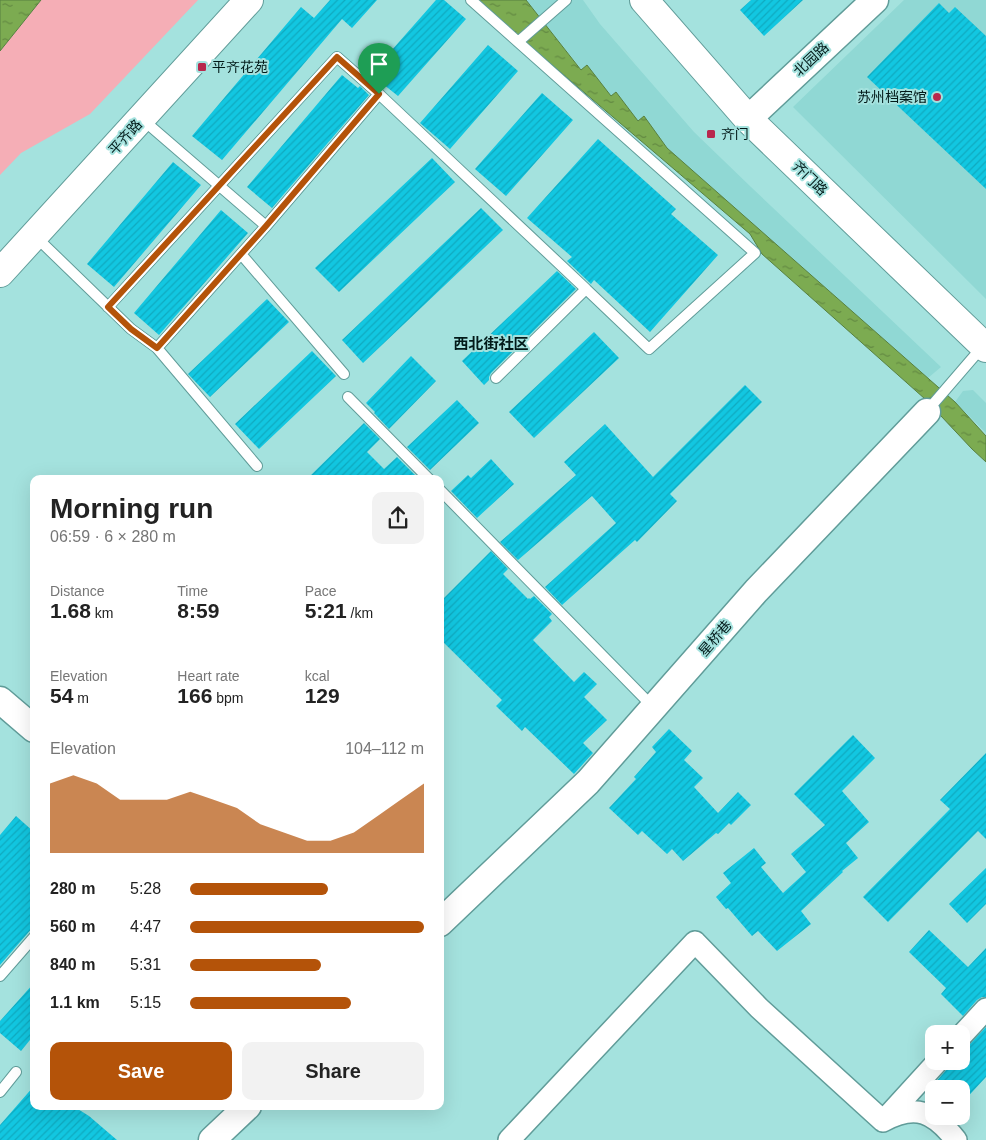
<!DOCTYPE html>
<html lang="en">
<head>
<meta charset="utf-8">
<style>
  :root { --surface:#fff; --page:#f2f2f2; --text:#222; --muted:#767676; --accent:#b45309 }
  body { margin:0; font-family:Arial,"Noto Sans SC",sans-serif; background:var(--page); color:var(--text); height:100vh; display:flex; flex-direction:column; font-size:19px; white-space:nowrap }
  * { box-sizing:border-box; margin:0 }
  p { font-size:16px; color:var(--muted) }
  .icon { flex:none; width:28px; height:28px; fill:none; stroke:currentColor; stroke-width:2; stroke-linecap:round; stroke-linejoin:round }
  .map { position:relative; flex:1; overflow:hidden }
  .sheet { position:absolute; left:30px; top:475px; width:414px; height:635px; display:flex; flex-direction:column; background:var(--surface); border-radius:10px; box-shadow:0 5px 20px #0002 }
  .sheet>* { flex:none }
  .controls { position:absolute; left:925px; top:1025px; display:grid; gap:10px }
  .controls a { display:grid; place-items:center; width:45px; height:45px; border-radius:10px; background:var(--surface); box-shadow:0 5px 20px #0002; font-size:25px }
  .pin { position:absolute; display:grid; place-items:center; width:42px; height:42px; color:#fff; margin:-51px -21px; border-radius:50% 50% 50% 0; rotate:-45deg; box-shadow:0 0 5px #0007 }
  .pin .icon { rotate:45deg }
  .round { display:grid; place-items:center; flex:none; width:52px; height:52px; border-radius:10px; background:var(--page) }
  .overview { display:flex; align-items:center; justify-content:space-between; height:85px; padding:0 20px }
  h1 { font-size:28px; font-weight:800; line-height:38px }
  .metrics { display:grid; grid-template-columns:repeat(3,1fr); gap:8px; height:85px; padding:5px 20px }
  .metrics div { display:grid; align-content:center }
  .metrics b { font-size:21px; font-weight:800 }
  .metrics small { font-size:14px; font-weight:400 }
  .metrics p { font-size:14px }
  .chart { height:140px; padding:10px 20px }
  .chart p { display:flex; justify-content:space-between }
  .chart svg { width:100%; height:90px; margin-top:5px; fill:var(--accent); opacity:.7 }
  .action { display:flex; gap:10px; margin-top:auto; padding:10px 20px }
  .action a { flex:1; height:58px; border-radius:10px; background:var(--accent); color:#fff; font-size:20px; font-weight:800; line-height:58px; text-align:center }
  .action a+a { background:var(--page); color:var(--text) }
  ul { padding:0 20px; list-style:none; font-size:16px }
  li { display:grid; grid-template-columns:80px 60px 1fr; align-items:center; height:38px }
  li i { height:12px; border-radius:6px; background:var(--accent) }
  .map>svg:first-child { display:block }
  .built { fill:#90d8d4 }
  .green { fill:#f5aeb6 }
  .water { fill:url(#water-ripples); stroke:#578040 }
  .building { fill:url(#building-hatch) }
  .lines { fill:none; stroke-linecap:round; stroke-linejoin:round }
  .service-casing { stroke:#609c99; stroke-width:12 }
  .minor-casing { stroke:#609c99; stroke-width:24 }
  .tertiary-casing { stroke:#609c99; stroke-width:29 }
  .secondary-casing { stroke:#609c99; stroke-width:30 }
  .service { stroke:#fff; stroke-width:10 }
  .minor { stroke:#fff; stroke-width:21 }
  .tertiary { stroke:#fff; stroke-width:26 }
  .secondary { stroke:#fff; stroke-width:28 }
  .route-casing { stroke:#fff; stroke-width:10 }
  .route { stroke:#b45309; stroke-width:6 }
  .poi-dot { fill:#b8284d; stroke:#a4e2de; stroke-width:2 }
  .labels { text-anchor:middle; stroke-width:4; stroke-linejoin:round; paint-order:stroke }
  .street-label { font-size:14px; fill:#021a19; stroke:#a4e2de }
  .poi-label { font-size:14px; fill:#021a19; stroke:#a4e2de; text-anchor:start }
  .neighbourhood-label { font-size:15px; font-weight:bold; fill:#021a19; stroke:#a4e2de }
</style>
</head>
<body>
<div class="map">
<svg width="986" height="1140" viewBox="0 0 986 1140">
  <defs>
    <pattern id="water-ripples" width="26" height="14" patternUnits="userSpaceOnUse" patternTransform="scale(1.25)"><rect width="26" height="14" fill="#7cab51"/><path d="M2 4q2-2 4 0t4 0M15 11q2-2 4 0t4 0" fill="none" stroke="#638a42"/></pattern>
    <pattern id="building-hatch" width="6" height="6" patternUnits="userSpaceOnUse" patternTransform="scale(1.25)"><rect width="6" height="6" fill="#12c7e1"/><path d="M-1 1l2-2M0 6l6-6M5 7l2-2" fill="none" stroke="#0faac0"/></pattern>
  </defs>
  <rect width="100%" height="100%" fill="#a4e2de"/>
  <!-- built -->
  <path class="built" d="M526 0H583L600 24 694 132 751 187 941 367 928 378 667 148 644 117 638 121 616 92 611 96 587 65 582 70Z
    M904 0H986V299L793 107Z
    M973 390 986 403V433L955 402 963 391Z"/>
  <!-- green -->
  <path class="green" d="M41 0H198L90 114 21 153 0 175V51Z"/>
  <!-- water -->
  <path class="water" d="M0 0H41L0 51Z
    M476 0H526L581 70 587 65 611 96 616 92 638 121 644 116 667 148 955 402 986 436V462L972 449 925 399 762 254 750 234Z"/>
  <!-- building -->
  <path class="building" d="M330 0H377L352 28 342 19 222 160 192 136 301 7 314 18Z
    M436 0H444L466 19 398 96 383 84 381 87 369 76Z
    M751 0H803L764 36 740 10Z
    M939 3 949 13 955 7 986 36V189L867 77Z
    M488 45 518 71 450 149 420 123Z
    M342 75 358 88 360 86 369 95 272 208 247 187Z
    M542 93 573 120 506 196 475 169Z
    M598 139 676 209 671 214 718 255 650 332 594 280 591 284 567 261 572 257 527 218Z
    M432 158 455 182 339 292 315 268Z
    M173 162 201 185 114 287 87 264Z
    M481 208 503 230 363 363 342 340Z
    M221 210 248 233 159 335 134 313Z
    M557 271 576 289 491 373 489 377V380L484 385 462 361Z
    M267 299 289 322 210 397 188 374Z
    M594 332 619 358 534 438 509 412Z
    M312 351 336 376 259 449 235 424Z
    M411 356 436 381 389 429 374 413 375 412 366 403Z
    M745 385 762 402 670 494 677 501 637 542 635 540 562 605 545 587 616 523 592 496 518 560 500 542 576 475 564 462 605 424 653 477Z
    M457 400 479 423 430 470 407 447Z
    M364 423 380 439 367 452 384 469 397 457 419 479H307Z
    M491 459 514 484 477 518 451 491 468 475 471 478Z
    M491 551 508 569 503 574 528 599 529 598 530 599 534 596 552 614 549 617 552 621 533 640 574 682 584 672 597 684 584 697 607 720 583 743 593 753 574 774 525 727 522 731 496 706 502 700 440 639V602Z
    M669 729 692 751 684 760 703 778 694 787 718 813 738 792 751 805 731 825 729 823 718 834 716 833 683 861 672 849 667 854 642 831 638 835 609 808 636 779 634 777 656 752 652 747Z
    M853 735 875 758 842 791 869 822 846 843 858 858 842 871 843 872 801 911 811 924 777 951 758 931 752 936 728 908 726 909 716 897 731 883 723 873 754 848 766 863 761 867 783 893 806 872 791 854 825 825 794 794Z
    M986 753V839L978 831 888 922 863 897 950 809 940 800Z
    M16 816 34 832V926L0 965V835Z
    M986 868V904L967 923 949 904Z
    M929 930 968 967 986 948V997H982L977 1000 963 1016 941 994 946 988 909 952Z
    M34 983V1035L21 1051 0 1033V1021Z
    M986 1027V1077L961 1104V1089H940L934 1084 947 1069 950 1061H961V1048H965L970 1044Z
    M34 1086V1106H73L89 1116 117 1140H0V1125Z"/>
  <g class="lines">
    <defs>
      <path id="service" d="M471 0 755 253 649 349 586 289 496 378
        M518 42 566 0
        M142 119 266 226 379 94
        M35 236 131 329 157 348 257 466
        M241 254 344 374
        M108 307 337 57 379 94 586 289
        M157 348 266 226
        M348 397 429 479
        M927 411 983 346
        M440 490 653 707
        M0 976 34 937
        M0 1092 16 1072"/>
      <path id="minor" d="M961 1036 986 1009
        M886 1118 938 1061
        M883 1121C916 1103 934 1112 956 1140
        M509 1140 695 942 759 1008 883 1121"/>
      <path id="tertiary" d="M748 119 875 0
        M0 700 34 729
        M440 923 588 782 756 591 927 412
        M212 1140 248 1106"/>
      <path id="secondary" d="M644 0 748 119 986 348
        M0 273 249 0"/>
    </defs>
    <!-- service casing -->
    <use href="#service" class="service-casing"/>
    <!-- minor casing -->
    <use href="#minor" class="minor-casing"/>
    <!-- tertiary casing -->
    <use href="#tertiary" class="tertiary-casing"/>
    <!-- secondary casing -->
    <use href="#secondary" class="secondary-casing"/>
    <!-- service -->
    <use href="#service" class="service"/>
    <!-- minor -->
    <use href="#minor" class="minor"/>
    <!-- tertiary -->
    <use href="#tertiary" class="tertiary"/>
    <!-- secondary -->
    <use href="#secondary" class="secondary"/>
  </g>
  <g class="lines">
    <defs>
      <path id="route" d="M337 57 379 94 266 226 157 348 131 329 108 307Z"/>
    </defs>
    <!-- route casing -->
    <use href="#route" class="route-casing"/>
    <!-- route -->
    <use href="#route" class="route"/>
  </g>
  <!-- markers -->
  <g class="poi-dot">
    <rect x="197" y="62" width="10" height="10" rx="2.5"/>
    <circle cx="937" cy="97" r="5"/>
    <rect x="706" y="129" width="10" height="10" rx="2.5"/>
  </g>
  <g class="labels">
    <!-- street labels -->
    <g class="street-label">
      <text transform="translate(811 59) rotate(-43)" y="5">北园路</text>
      <text transform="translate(125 137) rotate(-48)" y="5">平齐路</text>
      <text transform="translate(810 178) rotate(44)" y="5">齐门路</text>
      <text transform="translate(715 638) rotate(-49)" y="5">星桥巷</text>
    </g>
    <!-- poi labels -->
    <g class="poi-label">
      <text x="212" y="72">平齐花苑</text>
      <text x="927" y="102" text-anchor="end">苏州档案馆</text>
      <text x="721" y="139">齐门</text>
    </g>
    <!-- neighbourhood labels -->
    <g class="neighbourhood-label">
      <text x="491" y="349">西北街社区</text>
    </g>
  </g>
</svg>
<div class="controls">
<a>+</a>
<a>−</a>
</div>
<div class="pin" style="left:379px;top:94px;background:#1e9e55"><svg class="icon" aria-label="arrive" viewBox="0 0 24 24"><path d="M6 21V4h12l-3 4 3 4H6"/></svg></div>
<section class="sheet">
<div class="overview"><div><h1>Morning run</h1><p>06:59 · 6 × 280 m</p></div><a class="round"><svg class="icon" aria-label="share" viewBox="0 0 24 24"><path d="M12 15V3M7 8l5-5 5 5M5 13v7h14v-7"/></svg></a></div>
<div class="metrics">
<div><p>Distance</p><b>1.68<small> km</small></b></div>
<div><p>Time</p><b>8:59</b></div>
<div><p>Pace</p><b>5:21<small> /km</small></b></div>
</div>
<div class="metrics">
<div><p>Elevation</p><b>54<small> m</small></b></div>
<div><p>Heart rate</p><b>166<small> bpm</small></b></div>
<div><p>kcal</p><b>129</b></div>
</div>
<div class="chart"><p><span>Elevation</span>104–112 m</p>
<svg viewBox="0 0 160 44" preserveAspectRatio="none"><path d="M0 44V10L10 6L20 10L30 18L40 18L50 18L60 14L70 18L80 22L90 30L100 34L110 38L120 38L130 34L140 26L150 18L160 10V44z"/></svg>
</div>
<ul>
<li><b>280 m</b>5:28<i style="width:59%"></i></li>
<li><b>560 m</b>4:47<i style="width:100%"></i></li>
<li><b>840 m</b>5:31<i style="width:56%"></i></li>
<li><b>1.1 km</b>5:15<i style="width:69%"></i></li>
</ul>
<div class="action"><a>Save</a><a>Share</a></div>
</section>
</div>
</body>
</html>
